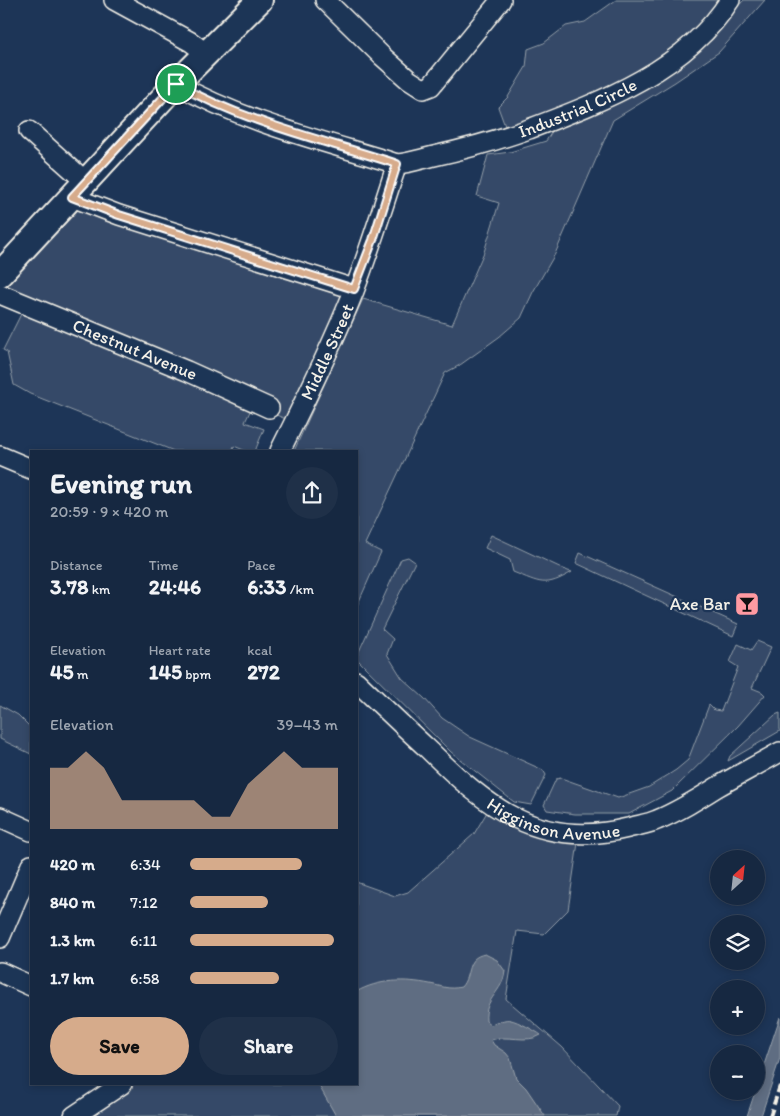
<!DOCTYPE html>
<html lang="en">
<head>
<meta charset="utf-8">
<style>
  :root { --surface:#162841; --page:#1f3048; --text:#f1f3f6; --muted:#9ea6b1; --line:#35445a; --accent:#d6ab8b }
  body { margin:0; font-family:Itim,sans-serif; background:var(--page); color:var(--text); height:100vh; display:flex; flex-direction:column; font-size:19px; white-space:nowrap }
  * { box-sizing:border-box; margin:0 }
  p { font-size:16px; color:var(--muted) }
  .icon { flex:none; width:28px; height:28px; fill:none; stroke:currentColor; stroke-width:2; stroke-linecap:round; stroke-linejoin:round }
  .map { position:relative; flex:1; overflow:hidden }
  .sheet { position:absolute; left:30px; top:450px; width:328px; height:635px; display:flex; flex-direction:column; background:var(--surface); border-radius:0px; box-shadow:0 2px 8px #0003,0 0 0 1px var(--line) }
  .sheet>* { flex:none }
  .needle { width:32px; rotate:27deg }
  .fabs { position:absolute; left:710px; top:850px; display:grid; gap:10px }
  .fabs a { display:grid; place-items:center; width:55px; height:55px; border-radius:50%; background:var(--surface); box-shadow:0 2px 8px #0003,0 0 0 1px var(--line); font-size:25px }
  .pin { position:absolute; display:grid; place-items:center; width:42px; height:42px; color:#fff; margin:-21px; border:2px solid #fff; border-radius:50%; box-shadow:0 1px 5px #0007 }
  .round { display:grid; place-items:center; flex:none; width:52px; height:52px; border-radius:26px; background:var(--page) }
  .headline { display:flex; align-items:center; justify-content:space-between; height:85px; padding:0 20px }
  h1 { font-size:28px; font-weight:700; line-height:38px }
  .metrics { display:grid; grid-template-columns:repeat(3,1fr); gap:8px; height:85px; padding:5px 20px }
  .metrics div { display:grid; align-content:center }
  .metrics b { font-size:21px; font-weight:700 }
  .metrics small { font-size:14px; font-weight:400 }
  .metrics p { font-size:14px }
  .chart { height:140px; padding:10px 20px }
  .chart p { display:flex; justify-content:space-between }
  .chart svg { width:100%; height:90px; margin-top:5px; fill:var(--accent); opacity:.7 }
  .action { display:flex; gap:10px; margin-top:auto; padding:10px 20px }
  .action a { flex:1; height:58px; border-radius:30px; background:var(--accent); color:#111; font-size:20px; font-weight:700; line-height:58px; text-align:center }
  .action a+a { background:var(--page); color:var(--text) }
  ul { padding:0 20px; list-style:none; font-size:16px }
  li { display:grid; grid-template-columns:80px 60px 1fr; align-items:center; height:38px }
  li i { height:12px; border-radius:6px; background:var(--accent) }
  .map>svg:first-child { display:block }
  .green { fill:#354a67; stroke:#949ea8 }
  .water { fill:#5e6d82; stroke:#9aa2ab }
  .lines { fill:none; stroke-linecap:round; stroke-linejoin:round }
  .minor-casing { stroke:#f4f1e8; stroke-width:22 }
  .major-casing { stroke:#f4f1e8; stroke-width:28 }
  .minor { stroke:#1d3557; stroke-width:19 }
  .major { stroke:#1d3557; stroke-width:24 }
  .rail { stroke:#f4f1e8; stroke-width:4; stroke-dasharray:8 4; stroke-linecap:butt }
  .route-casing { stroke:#fff; stroke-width:10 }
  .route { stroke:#d6ab8b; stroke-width:6 }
  .labels { text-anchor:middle; stroke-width:4.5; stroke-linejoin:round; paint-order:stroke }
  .street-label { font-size:18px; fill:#f4f1e8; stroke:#1d3557 }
  .poi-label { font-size:18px; fill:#f4f1e8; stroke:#1d3557; text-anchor:end }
</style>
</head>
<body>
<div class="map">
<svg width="780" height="1116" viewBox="0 0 780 1116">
  <rect width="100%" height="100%" fill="#1d3557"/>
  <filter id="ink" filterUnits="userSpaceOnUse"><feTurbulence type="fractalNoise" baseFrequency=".02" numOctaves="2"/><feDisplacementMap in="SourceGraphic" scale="10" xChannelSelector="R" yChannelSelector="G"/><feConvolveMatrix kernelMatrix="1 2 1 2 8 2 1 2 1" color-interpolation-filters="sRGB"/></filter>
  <g filter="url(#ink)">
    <!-- green -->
    <path class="green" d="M616 0H731L679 65 714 38 725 20 744 0H765L719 52 675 82 613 120 555 254 533 292 521 318 499 337 460 365 445 373 365 544 381 552 356 608V451H294L363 299 452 325 484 252 499 203 477 196 488 155 510 152 546 141 558 122 509 137 498 107 508 97 526 67 528 49 544 43 566 26 585 22Z
      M72 197 354 289 293 422 257 407H252L245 422 264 429 255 451H246L234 446 232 451H174L30 394 14 385 7 352 3 350 22 312 0 300V274Z
      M491 535 568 571 572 572C545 588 541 583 513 572L510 560 485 548Z
      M580 553 738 624 733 636 576 563Z
      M408 557 415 562 382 629 393 639 387 654 402 678 424 698 442 718 470 737 543 770 546 775 531 805 514 802 451 752 356 658 401 559Z
      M757 641 771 647 752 688 762 692 765 695 738 726 672 791 629 814H575L547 810 544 805 556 779 561 778 618 798 649 787 676 770 688 760 709 705 714 710 721 711 738 667 730 662 738 644 751 650Z
      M0 705 18 715 31 728V754L0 739Z
      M780 713V731L728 761 730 756 775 715Z
      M490 807 579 836 568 910 544 934 517 931 506 999 562 1047 618 1106 616 1116H77L122 1084H356V882L395 896 408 892 474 834Z"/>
    <!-- water -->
    <path class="water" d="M485 954 497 960 505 971C503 993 484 997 486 1021L491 1025C497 1023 505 1018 511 1020 517 1021 536 1031 541 1035 527 1044 506 1034 491 1040L494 1045 506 1053 510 1058 516 1078 526 1088 545 1116H336L318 1084H356V992C379 979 405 979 430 984 441 986 449 990 461 987 472 975 464 958 485 954Z
      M780 1017V1058L761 1116H747Z"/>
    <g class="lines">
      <defs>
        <g id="minor">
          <path d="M114 0 191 42 207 54"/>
          <path d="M325 0 382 56 409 80 423 89 431 86 501 0"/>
          <path id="s1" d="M176 84C244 122 323 141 397 164 410 163 421 159 434 156 466 149 498 140 529 129 603 101 686 70 730 0"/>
          <path d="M29 131 86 182"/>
          <path d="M72 197 119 215 354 289"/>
          <path id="s2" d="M0 294 187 371 269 408"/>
          <path id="s3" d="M280 451C306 399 332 346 354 291 370 249 383 206 397 164"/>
          <path d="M0 456 31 469"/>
          <path id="s4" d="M356 681C380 704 404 727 428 749 488 808 539 850 628 828 638 825 648 824 657 820 679 811 698 799 717 787 738 775 759 764 780 752"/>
          <path d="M0 817 31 831"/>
          <path d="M0 938 31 865"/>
          <path d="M0 972 31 986"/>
          <path d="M74 1116 122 1084"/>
        </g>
        <path id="major" d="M0 274 176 84 260 0"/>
      </defs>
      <!-- minor casing -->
      <use href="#minor" class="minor-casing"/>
      <!-- major casing -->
      <use href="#major" class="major-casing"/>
      <!-- minor -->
      <use href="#minor" class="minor"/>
      <!-- major -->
      <use href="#major" class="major"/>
      <!-- rail -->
      <path class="rail" d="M770 1116 780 1086"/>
    </g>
  </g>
  <g class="lines" filter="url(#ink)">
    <defs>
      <path id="route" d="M176 84C244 122 323 140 397 164L373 240 354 289 119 215 72 197Z"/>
    </defs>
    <!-- route casing -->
    <use href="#route" class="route-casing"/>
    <!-- route -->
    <use href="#route" class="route"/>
  </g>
  <!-- icons -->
  <defs>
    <symbol id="bar-square" viewBox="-11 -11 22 22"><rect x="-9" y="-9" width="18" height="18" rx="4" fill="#ff9aa2" stroke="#1d3557"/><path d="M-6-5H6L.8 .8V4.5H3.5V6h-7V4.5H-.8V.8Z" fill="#111"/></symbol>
  </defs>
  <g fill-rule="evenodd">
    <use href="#bar-square" x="733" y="590" width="28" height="28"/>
  </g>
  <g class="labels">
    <!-- street labels -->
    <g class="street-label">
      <text dy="6" stroke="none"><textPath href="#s1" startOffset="425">Industrial Circle</textPath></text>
      <text dy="6" stroke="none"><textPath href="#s2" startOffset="146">Chestnut Avenue</textPath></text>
      <text dy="6" stroke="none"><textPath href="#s3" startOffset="110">Middle Street</textPath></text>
      <text dy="6" stroke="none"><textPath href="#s4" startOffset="249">Higginson Avenue</textPath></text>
    </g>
    <!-- poi labels -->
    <g class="poi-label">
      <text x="730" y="610">Axe Bar</text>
    </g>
  </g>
</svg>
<div class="fabs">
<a><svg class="needle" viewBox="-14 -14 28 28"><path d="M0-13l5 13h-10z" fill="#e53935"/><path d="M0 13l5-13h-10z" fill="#9ea6b1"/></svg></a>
<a><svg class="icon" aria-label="layers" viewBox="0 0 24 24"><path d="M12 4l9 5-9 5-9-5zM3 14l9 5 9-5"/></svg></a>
<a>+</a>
<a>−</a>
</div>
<div class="pin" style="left:176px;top:84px;background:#1e9e55"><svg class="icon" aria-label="arrive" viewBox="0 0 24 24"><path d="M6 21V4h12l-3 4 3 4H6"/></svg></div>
<section class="sheet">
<div class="headline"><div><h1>Evening run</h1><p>20:59 · 9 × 420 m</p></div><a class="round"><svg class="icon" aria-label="share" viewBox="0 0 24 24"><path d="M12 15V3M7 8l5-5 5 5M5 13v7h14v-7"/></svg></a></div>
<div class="metrics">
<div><p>Distance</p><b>3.78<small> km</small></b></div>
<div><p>Time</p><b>24:46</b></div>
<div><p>Pace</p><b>6:33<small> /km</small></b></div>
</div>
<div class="metrics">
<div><p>Elevation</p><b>45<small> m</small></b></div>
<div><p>Heart rate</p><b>145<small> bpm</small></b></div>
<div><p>kcal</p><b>272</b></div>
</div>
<div class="chart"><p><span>Elevation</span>39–43 m</p>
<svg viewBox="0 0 160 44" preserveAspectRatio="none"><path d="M0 44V14L10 14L20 6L30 14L40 30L50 30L60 30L70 30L80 30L90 38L100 38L110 22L120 14L130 6L140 14L150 14L160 14V44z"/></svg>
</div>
<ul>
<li><b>420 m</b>6:34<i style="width:76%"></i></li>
<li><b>840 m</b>7:12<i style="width:53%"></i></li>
<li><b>1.3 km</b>6:11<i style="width:97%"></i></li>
<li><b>1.7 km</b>6:58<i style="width:60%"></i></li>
</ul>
<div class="action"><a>Save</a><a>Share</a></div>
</section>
</div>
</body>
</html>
